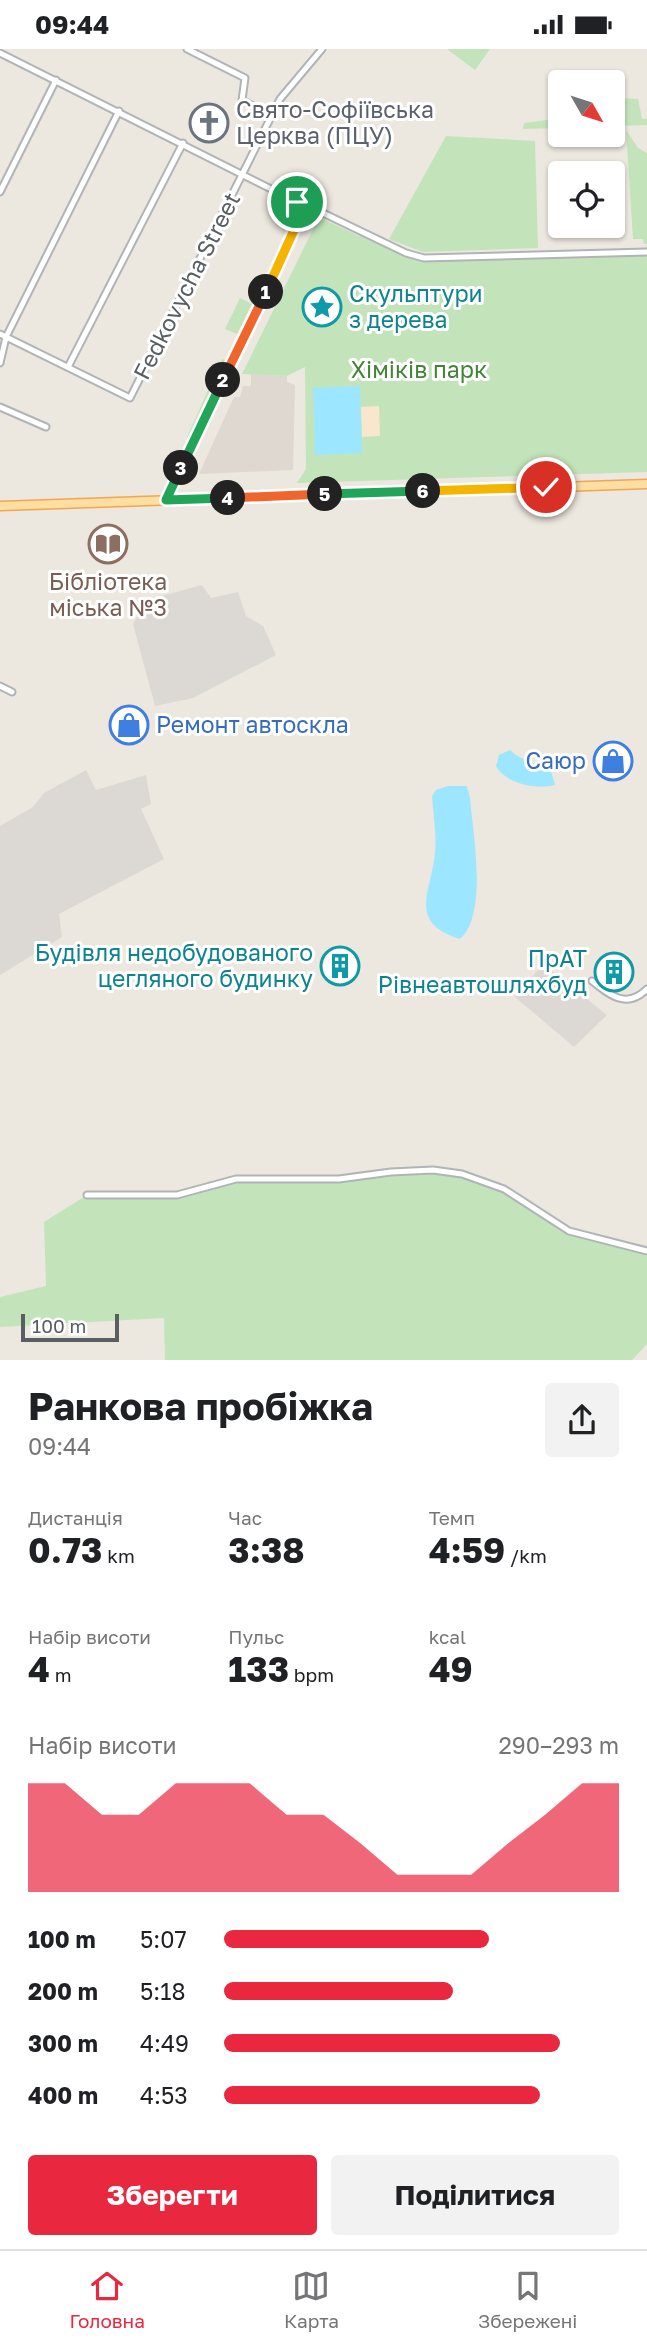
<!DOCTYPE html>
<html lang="uk">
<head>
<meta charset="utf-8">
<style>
  :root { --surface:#fff; --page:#f2f2f2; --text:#202124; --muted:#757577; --line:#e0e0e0; --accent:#e9283f }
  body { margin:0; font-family:"Golos Text",sans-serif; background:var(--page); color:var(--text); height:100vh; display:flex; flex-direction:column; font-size:26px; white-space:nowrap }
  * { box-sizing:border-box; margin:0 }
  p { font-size:23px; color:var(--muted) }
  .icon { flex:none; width:38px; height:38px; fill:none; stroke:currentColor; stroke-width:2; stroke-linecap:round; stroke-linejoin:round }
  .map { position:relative; height:1311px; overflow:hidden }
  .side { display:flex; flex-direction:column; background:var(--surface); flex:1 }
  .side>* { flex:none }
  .needle { width:46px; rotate:129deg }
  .buttons { position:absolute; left:548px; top:21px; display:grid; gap:14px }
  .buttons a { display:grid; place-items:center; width:77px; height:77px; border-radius:7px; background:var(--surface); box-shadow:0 2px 5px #0004; font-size:35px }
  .scale { position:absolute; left:21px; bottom:18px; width:98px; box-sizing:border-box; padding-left:7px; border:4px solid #585e61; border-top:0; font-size:19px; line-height:24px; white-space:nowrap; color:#585e61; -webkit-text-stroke:5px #fff; paint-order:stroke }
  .pin { position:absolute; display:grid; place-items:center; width:60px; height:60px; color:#fff; margin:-30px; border:4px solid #fff; border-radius:50%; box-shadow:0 2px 7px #0007 }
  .km { position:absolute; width:35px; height:35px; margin:-18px; border-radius:50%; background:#222; color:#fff; font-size:19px; line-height:35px; text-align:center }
  .round { display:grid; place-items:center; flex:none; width:74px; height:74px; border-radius:7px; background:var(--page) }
  .overview { display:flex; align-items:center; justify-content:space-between; height:119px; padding:0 28px }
  h1 { font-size:38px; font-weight:700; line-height:52px }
  .stats { display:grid; grid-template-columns:repeat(3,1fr); gap:10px; height:119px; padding:7px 28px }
  .stats div { display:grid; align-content:center }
  .stats b { font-size:35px; font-weight:700 }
  .stats small { font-size:19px; font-weight:400 }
  .stats p { font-size:19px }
  .chart { height:196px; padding:14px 28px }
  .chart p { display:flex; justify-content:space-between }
  .chart svg { width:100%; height:126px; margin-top:7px; fill:var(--accent); opacity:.7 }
  .action { display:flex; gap:14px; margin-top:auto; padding:14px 28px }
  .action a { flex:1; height:80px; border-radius:7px; background:var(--accent); color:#fff; font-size:28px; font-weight:700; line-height:80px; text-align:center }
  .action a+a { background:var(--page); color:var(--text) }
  ul { padding:0 28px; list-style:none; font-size:23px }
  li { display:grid; grid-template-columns:112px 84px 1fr; align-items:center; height:52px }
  li i { height:18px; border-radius:9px; background:var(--accent) }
  .status { display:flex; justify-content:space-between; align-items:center; height:49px; padding:0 35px; background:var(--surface); direction:ltr }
  .status svg { height:19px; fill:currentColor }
  .tabs { display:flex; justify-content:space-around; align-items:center; height:98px; border-top:2px solid var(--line); background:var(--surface); font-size:19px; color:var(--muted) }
  .tabs a { display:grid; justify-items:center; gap:4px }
  .tabs .selected { color:var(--accent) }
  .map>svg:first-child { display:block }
  .industrial { fill:#dcd9d4 }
  .education { fill:#ded8d0 }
  .green { fill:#c3e4bb }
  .sand { fill:#fae6cc }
  .water { fill:#9ce7ff }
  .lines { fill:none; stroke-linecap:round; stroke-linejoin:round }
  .minor-casing { stroke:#b0b4b8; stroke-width:9 }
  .primary-casing { stroke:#f1a653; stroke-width:11 }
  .minor { stroke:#fff; stroke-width:5 }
  .primary { stroke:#ffdea1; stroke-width:8 }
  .split-1-casing { stroke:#fff; stroke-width:14 }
  .split-2-casing { stroke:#fff; stroke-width:14 }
  .split-3-casing { stroke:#fff; stroke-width:14 }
  .split-4-casing { stroke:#fff; stroke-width:14 }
  .split-5-casing { stroke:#fff; stroke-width:14 }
  .split-6-casing { stroke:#fff; stroke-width:14 }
  .split-7-casing { stroke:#fff; stroke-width:14 }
  .split-8-casing { stroke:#fff; stroke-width:14 }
  .split-1 { stroke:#f5b400; stroke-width:9 }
  .split-2 { stroke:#f0652b; stroke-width:9 }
  .split-3 { stroke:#22a559; stroke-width:9 }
  .split-4 { stroke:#22a559; stroke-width:9 }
  .split-5 { stroke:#f0652b; stroke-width:9 }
  .split-6 { stroke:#22a559; stroke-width:9 }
  .split-7 { stroke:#f5b400; stroke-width:9 }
  .split-8 { stroke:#f5b400; stroke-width:9 }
  .labels { text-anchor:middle; stroke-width:6; stroke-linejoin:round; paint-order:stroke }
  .worship-label { font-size:23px; fill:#5b616d; stroke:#fff; text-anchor:start }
  .street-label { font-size:23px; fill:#585e61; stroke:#fff }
  .culture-label { font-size:23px; fill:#0d838f; stroke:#fff; text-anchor:end }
  .park-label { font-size:23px; fill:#408434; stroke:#fff }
  .education-label { font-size:23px; fill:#785e54; stroke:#fff }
  .shop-label { font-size:23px; fill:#366cbe; stroke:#fff; text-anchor:start }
</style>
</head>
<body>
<div class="status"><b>09:44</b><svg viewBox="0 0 49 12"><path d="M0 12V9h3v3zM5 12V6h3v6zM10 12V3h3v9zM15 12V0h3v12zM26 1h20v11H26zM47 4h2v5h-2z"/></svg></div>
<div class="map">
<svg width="647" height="1311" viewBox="0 0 647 1311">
  <rect width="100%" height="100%" fill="#ece7df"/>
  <!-- industrial -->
  <path class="industrial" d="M202 536 211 549 238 543 246 567 263 577 276 606 193 649 155 657 133 575 147 551Z
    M86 721 96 741 146 726 151 755 141 760 164 810 59 865 62 888 0 926V777L33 758 44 744Z
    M543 915 607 966 574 998 515 948Z"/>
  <!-- education -->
  <path class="education" d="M251 325 287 327V333L295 336 293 421 199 425 234 348H240L243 337H251Z"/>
  <!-- green -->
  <path class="green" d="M447 0H490L475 21Z
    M618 49 638 50 642 70H647V76L620 77Z
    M560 56V79L523 80 524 74 547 71Z
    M626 81 638 99 647 104V195H644L643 190H633Z
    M446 87 535 92 538 199 423 203 389 190Z
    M319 168 359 187 362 182 424 209 647 203V423L297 434 306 420 305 318 287 327 242 325Z
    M240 249 252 255 237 285 225 280Z
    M222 310 227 312 189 390 187 388Z
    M433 1121 462 1125 504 1140 569 1182 647 1202V1295L632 1311H165L164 1269 0 1278V1248L46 1237 44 1173 87 1146H177L236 1130H339Z"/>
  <!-- sand -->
  <path class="sand" d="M379 357 380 387 362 388 361 358Z"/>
  <!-- water -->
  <path class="water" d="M360 337 362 404 315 406 313 339Z
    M510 701C522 713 538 713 551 722L555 736C536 741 506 735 496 717L499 706Z
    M448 737H467L470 749C473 784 488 866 460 890 405 873 433 840 435 803 437 785 433 765 432 747L436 741Z"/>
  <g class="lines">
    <defs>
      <path id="minor" d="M187 0 245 29 242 51 271 67
        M0 4 297 153 300 161 295 179 166 451
        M0 143 56 31
        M323 164 406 204 424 209 647 203
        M0 285 130 349 280 50 322 0
        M0 314 6 288 119 62
        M68 318 183 94
        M0 358 46 378
        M0 637 12 643
        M592 932C611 947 627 960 647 940
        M87 1146H177L236 1130H339L391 1123 433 1121 462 1125 504 1140 569 1182 647 1202"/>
      <path id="primary" d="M0 457 647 435"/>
    </defs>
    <!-- minor casing -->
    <use href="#minor" class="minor-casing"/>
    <!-- primary casing -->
    <use href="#primary" class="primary-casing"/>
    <!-- minor -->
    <use href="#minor" class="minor"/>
    <!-- primary -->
    <use href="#primary" class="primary"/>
  </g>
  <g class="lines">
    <defs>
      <path id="split-1" d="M266 243 299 170 297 153"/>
      <path id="split-2" d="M223 331 266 243"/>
      <path id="split-3" d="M181 419 223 331"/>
      <path id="split-4" d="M181 419 166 451 228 449"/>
      <path id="split-5" d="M228 449 325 445"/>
      <path id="split-6" d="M325 445 423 442"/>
      <path id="split-7" d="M423 442 521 439"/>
      <path id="split-8" d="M521 439 546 438"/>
    </defs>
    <!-- split-1 casing -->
    <use href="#split-1" class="split-1-casing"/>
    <!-- split-2 casing -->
    <use href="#split-2" class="split-2-casing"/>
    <!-- split-3 casing -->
    <use href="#split-3" class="split-3-casing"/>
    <!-- split-4 casing -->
    <use href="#split-4" class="split-4-casing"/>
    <!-- split-5 casing -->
    <use href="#split-5" class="split-5-casing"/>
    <!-- split-6 casing -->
    <use href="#split-6" class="split-6-casing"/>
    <!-- split-7 casing -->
    <use href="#split-7" class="split-7-casing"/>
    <!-- split-8 casing -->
    <use href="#split-8" class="split-8-casing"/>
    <!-- split-1 -->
    <use href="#split-1" class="split-1"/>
    <!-- split-2 -->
    <use href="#split-2" class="split-2"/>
    <!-- split-3 -->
    <use href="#split-3" class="split-3"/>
    <!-- split-4 -->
    <use href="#split-4" class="split-4"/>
    <!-- split-5 -->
    <use href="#split-5" class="split-5"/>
    <!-- split-6 -->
    <use href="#split-6" class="split-6"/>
    <!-- split-7 -->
    <use href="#split-7" class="split-7"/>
    <!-- split-8 -->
    <use href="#split-8" class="split-8"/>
  </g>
  <!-- icons -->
  <defs>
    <symbol id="church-ring" viewBox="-11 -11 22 22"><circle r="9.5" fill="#fff" stroke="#6b7280" stroke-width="1.5"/><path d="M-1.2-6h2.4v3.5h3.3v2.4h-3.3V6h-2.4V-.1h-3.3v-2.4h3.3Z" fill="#6b7280"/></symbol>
    <symbol id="sight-ring" viewBox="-11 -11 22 22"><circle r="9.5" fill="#fff" stroke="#0f9aa8" stroke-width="1.5"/><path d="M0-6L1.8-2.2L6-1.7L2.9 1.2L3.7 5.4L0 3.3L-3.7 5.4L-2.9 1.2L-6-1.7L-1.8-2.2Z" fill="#0f9aa8"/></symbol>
    <symbol id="library-ring" viewBox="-11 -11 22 22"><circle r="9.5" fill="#fff" stroke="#8d6e63" stroke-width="1.5"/><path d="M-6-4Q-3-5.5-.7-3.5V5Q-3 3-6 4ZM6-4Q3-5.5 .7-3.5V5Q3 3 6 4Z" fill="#8d6e63"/></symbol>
    <symbol id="shop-ring" viewBox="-11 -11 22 22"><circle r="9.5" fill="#fff" stroke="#3f7fe0" stroke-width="1.5"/><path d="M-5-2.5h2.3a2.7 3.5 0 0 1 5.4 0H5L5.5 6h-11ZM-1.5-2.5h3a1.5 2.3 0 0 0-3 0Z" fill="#3f7fe0"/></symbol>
    <symbol id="building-ring" viewBox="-11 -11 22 22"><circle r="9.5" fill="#fff" stroke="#0f9aa8" stroke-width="1.5"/><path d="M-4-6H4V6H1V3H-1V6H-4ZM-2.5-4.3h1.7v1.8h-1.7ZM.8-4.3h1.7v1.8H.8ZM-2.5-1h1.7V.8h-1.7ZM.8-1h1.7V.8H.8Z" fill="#0f9aa8"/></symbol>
  </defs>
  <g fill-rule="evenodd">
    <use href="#church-ring" x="187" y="52" width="44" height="44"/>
    <use href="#sight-ring" x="300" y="236" width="44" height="44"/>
    <use href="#library-ring" x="86" y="473" width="44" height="44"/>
    <use href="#shop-ring" x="107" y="654" width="44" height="44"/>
    <use href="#shop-ring" x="591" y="690" width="44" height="44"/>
    <use href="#building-ring" x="318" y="895" width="44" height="44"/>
    <use href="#building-ring" x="592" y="901" width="44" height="44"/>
  </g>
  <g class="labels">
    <!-- worship labels -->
    <g class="worship-label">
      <text x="236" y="69">Свято-Софіївська<tspan x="236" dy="26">Церква (ПЦУ)</tspan></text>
    </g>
    <!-- street labels -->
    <g class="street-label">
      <text transform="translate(187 237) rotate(-63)" y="8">Fedkovycha Street</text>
    </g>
    <!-- culture labels -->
    <g class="culture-label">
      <text x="349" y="253" text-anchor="start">Скульптури<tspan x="349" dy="26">з дерева</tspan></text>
      <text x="313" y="912">Будівля недобудованого<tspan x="313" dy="26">цегляного будинку</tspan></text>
      <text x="587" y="918">ПрАТ<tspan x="587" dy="26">Рівнеавтошляхбуд</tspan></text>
    </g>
    <!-- park labels -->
    <g class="park-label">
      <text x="419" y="329">Хіміків парк</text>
    </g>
    <!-- education labels -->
    <g class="education-label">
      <text x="108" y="541">Бібліотека<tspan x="108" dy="26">міська №3</tspan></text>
    </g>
    <!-- shop labels -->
    <g class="shop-label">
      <text x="156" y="684">Ремонт автоскла</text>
      <text x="586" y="720" text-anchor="end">Саюр</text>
    </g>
  </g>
</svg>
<div class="buttons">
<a><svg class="needle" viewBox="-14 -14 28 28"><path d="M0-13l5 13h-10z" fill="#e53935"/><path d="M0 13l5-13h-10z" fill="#757577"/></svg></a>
<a><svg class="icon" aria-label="locate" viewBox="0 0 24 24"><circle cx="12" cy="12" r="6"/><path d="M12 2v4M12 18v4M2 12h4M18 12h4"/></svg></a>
</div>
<div class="scale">100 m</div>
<div class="pin" style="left:297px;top:153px;background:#1e9e55"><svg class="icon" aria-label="arrive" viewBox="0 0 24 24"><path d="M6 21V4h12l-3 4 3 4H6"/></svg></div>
<div class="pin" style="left:546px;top:438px;background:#d93025"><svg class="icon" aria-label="check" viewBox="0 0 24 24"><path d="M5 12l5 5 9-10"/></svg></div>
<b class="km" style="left:266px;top:243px">1</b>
<b class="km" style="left:223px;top:331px">2</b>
<b class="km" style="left:181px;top:419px">3</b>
<b class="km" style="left:228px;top:449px">4</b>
<b class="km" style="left:325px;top:445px">5</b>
<b class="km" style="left:423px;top:442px">6</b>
</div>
<section class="side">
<div class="overview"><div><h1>Ранкова пробіжка</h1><p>09:44</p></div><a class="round"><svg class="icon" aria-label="share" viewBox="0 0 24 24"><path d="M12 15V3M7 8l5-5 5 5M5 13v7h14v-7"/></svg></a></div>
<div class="stats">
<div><p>Дистанція</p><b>0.73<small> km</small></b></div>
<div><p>Час</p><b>3:38</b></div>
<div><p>Темп</p><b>4:59<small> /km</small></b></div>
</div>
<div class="stats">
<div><p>Набір висоти</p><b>4<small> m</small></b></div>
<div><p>Пульс</p><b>133<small> bpm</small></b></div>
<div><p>kcal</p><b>49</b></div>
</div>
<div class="chart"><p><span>Набір висоти</span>290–293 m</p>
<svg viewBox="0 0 160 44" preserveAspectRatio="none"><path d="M0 44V6L10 6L20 17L30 17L40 6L50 6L60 6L70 17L80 17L90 27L100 38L110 38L120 38L130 27L140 17L150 6L160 6V44z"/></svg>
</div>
<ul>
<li><b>100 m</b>5:07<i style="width:67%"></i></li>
<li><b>200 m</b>5:18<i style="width:58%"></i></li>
<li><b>300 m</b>4:49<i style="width:85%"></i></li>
<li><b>400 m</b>4:53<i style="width:80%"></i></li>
</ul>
<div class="action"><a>Зберегти</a><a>Поділитися</a></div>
</section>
<nav class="tabs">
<a class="selected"><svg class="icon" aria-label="home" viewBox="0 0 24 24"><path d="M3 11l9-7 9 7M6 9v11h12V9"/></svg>Головна</a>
<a><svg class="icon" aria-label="map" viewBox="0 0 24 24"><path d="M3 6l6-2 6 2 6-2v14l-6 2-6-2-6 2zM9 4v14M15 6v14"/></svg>Карта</a>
<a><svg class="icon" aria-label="saved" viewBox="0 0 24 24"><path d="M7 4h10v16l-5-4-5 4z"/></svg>Збережені</a>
</nav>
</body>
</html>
